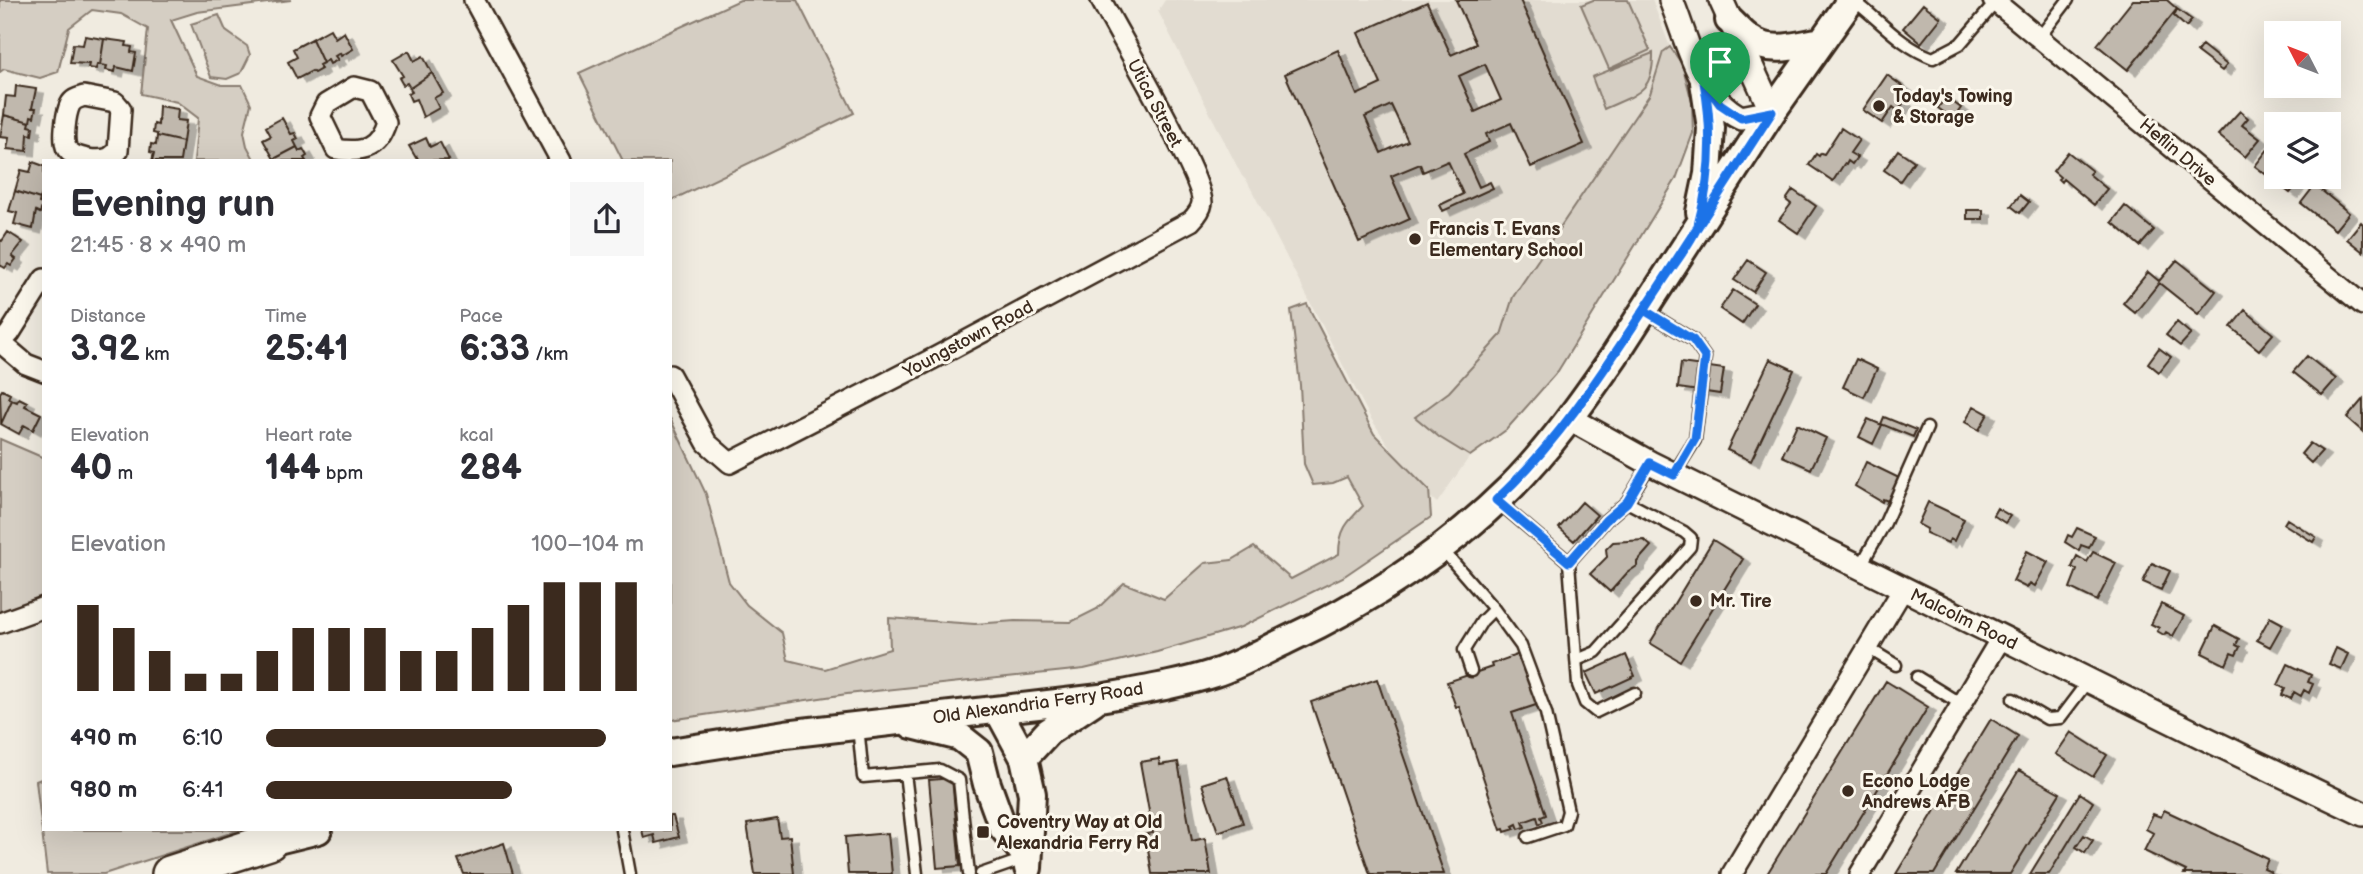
<!DOCTYPE html>
<html lang="en">
<head>
<meta charset="utf-8">
<style>
  :root { --surface:#fff; --page:#f7f7f7; --text:#2b2b33; --muted:#7c7c81; --accent:#3b2a1e }
  body { margin:0; font-family:"Balsamiq Sans",sans-serif; background:var(--page); color:var(--text); height:100vh; display:flex; flex-direction:column; font-size:26px; white-space:nowrap }
  * { box-sizing:border-box; margin:0 }
  p { font-size:23px; color:var(--muted) }
  .icon { flex:none; width:38px; height:38px; fill:none; stroke:currentColor; stroke-width:2; stroke-linecap:round; stroke-linejoin:round }
  .map { position:relative; flex:1; overflow:hidden }
  .panel { position:absolute; left:42px; top:159px; width:630px; height:672px; display:flex; flex-direction:column; background:var(--surface); border-radius:0px; box-shadow:0 7px 28px #0002 }
  .panel>* { flex:none }
  .needle { width:46px; rotate:312deg }
  .controls { position:absolute; left:2264px; top:21px; display:grid; gap:14px }
  .controls a { display:grid; place-items:center; width:77px; height:77px; border-radius:0px; background:var(--surface); box-shadow:0 7px 28px #0002; font-size:35px }
  .pin { position:absolute; display:grid; place-items:center; width:60px; height:60px; color:#fff; margin:-72px -30px; border-radius:50% 50% 50% 0; rotate:-45deg; box-shadow:0 0 7px #0007 }
  .pin .icon { rotate:45deg }
  .round { display:grid; place-items:center; flex:none; width:74px; height:74px; border-radius:0px; background:var(--page) }
  .headline { display:flex; align-items:center; justify-content:space-between; height:119px; padding:0 28px }
  h1 { font-size:38px; font-weight:800; line-height:52px }
  .stats { display:grid; grid-template-columns:repeat(3,1fr); gap:10px; height:119px; padding:7px 28px }
  .stats div { display:grid; align-content:center }
  .stats b { font-size:35px; font-weight:800 }
  .stats small { font-size:19px; font-weight:400 }
  .stats p { font-size:19px }
  .chart { height:196px; padding:14px 28px }
  .chart p { display:flex; justify-content:space-between }
  .chart svg { width:100%; height:126px; margin-top:7px; stroke:var(--accent); stroke-width:6 }
  ul { padding:0 28px; list-style:none; font-size:23px }
  li { display:grid; grid-template-columns:112px 84px 1fr; align-items:center; height:52px }
  li i { height:18px; border-radius:9px; background:var(--accent) }
  .map>svg:first-child { display:block }
  .built { fill:#e2dcd1 }
  .green { fill:#d5cec3; stroke:#887c70; stroke-width:2 }
  .building { fill:#c0b8ad; stroke:#3b2a1e; stroke-width:2; fill-rule:evenodd; filter:url(#shadow) }
  .lines { fill:none; stroke-linecap:round; stroke-linejoin:round }
  .service-casing { stroke:#3b2a1e; stroke-width:15 }
  .minor-casing { stroke:#3b2a1e; stroke-width:24 }
  .tertiary-casing { stroke:#3b2a1e; stroke-width:28 }
  .secondary-casing { stroke:#3b2a1e; stroke-width:32 }
  .motorway-casing { stroke:#3b2a1e; stroke-width:40 }
  .service { stroke:#fbf7ec; stroke-width:10 }
  .minor { stroke:#fbf7ec; stroke-width:19 }
  .tertiary { stroke:#fbf7ec; stroke-width:23 }
  .secondary { stroke:#fbf7ec; stroke-width:26 }
  .motorway { stroke:#fbf7ec; stroke-width:35 }
  .route-casing { stroke:#fff; stroke-width:14 }
  .route { stroke:#1a73e8; stroke-width:9 }
  .poi-dot { fill:#3b2a1e; stroke:#fbf7ec; stroke-width:2.5 }
  .labels { text-anchor:middle; stroke-width:6; stroke-linejoin:round; paint-order:stroke }
  .poi-label { font-size:18px; font-weight:bold; fill:#3b2a1e; stroke:#fbf7ec; text-anchor:start }
  .street-label { font-size:18px; fill:#3b2a1e; stroke:#fbf7ec }
</style>
</head>
<body>
<div class="map">
<svg width="2363" height="874" viewBox="0 0 2363 874">
  <defs>
    <filter id="shadow"><feDropShadow dx="8" dy="4.5" stdDeviation="0" flood-color="#0004"/></filter>
  </defs>
  <rect width="100%" height="100%" fill="#f0ebe0"/>
  <filter id="ink" filterUnits="userSpaceOnUse"><feTurbulence type="fractalNoise" baseFrequency=".0143" numOctaves="2"/><feDisplacementMap in="SourceGraphic" scale="14" xChannelSelector="R" yChannelSelector="G"/><feConvolveMatrix kernelMatrix="1 2 1 2 8 2 1 2 1" color-interpolation-filters="sRGB"/></filter>
  <g filter="url(#ink)">
    <!-- built -->
    <path class="built" d="M1165 0H1652L1670 47 1663 52 1650 94 1513 297 1501 335 1449 392 1416 417 1439 437 1470 456 1437 503 1409 477 1370 417 1247 181 1242 176 1158 11Z"/>
    <!-- green -->
    <path class="green" d="M0 0H291L197 12 171 20 197 76 222 85H242L251 104 244 132 247 146 255 161H194L198 118 177 102 141 94 148 29 121 14 92 10 69 28 58 72 40 78 4 69 0 72Z
      M740 0H797L854 113 670 201V161H623L579 73Z
      M1593 0H1628L1650 50 1609 69 1581 5Z
      M219 15 226 31 247 46 250 55 241 73 227 79 211 77 191 24Z
      M1670 47 1682 64 1692 102 1693 133 1676 179 1558 371 1506 430 1470 456 1439 437 1415 417 1449 392 1501 335 1513 297 1650 94 1663 52Z
      M1653 53C1654 93 1636 94 1604 109L1592 77Z
      M1307 304 1374 434 1429 490 1431 517 1343 577 1241 627 1157 652 1084 669 847 694 670 720V418L706 494 729 582 747 605 782 633 788 660 825 669 890 649 889 618 975 624 1015 621 1071 622 1097 609 1124 583 1164 599 1205 563 1232 560 1254 547 1291 579 1339 554C1339 530 1347 522 1363 506L1347 477 1333 483 1313 485 1304 464 1300 385 1291 310Z
      M0 439 44 458V597L0 612Z
      M44 778V830H240L104 874H47L36 781Z"/>
    <!-- building -->
    <path class="building" d="M1456 0H1520L1584 144 1531 167 1511 123 1486 134 1489 142 1464 154 1479 187 1490 182 1493 188 1443 211 1440 205 1463 194 1448 161 1423 172 1420 164 1391 176 1410 219 1359 242 1285 74 1338 50 1357 95 1381 84 1358 33 1427 2 1451 55 1476 44ZM1485 64 1501 100 1475 112 1459 76ZM1391 105 1408 141 1381 153 1365 117Z
      M2133 0H2167L2177 9 2128 70 2097 45Z
      M1923 4 1941 18 1921 43 1903 28Z
      M2177 9 2192 20 2186 27 2174 16Z
      M330 29 335 38 344 32 353 49 341 56 340 53 335 56 338 60 330 64 328 60 323 63 312 39Z
      M85 36 104 39 100 65H97L96 69 88 68 89 64 70 63 73 44 83 45Z
      M104 39 127 42 126 46 132 47 131 52 136 53 133 71 116 67 115 72 106 70 107 66 100 65Z
      M312 39 323 63 319 65 321 69 314 73 312 71 297 79 288 62 297 57 293 49Z
      M2202 45 2227 65 2222 71 2197 52Z
      M409 51 414 61 423 56 432 73 410 88 407 83 403 85 399 78 403 76 393 60Z
      M432 73 443 93 434 98 439 108 423 117 416 99 411 101 408 94 412 92 410 88Z
      M1887 75 1905 88 1898 98 1904 102 1898 111 1893 107 1882 123 1863 110Z
      M16 86 36 89 32 108H36L34 117 31 116 30 122 4 115 6 96 15 97Z
      M1946 97 1961 108 1953 119 1938 108Z
      M159 106 178 109 177 120 186 121 183 142 157 136V134L153 133 154 124 158 125Z
      M2240 111 2248 118 2242 125 2260 139 2245 157 2218 135Z
      M4 115 30 122 29 126 33 127 32 135 28 134 27 151 7 149 9 138 0 137Z
      M282 118 291 134 295 133 298 139 294 141 297 147 274 159 263 140 271 136 266 127Z
      M1841 128 1859 140 1850 153 1857 157 1852 164 1848 161 1846 165 1844 164 1833 181 1809 165 1816 154 1819 156 1821 153 1824 154Z
      M157 136 183 142 180 161H152L154 153 150 152 151 144 156 145Z
      M426 138 430 147 440 142 449 160 419 161 417 157 416 158 409 146Z
      M297 147 299 151 303 149 307 156 304 158 306 161H275L274 159Z
      M2269 148 2277 154V177H2303L2290 193 2255 166Z
      M1898 150 1914 161 1900 181 1884 170Z
      M2068 152 2092 171 2089 174 2107 189 2094 205 2063 179 2061 182 2058 179 2060 177 2053 171Z
      M33 162 44 166V195L42 194 40 199 15 191 21 170 30 172Z
      M2315 185 2349 213 2335 230 2301 203Z
      M1793 190 1816 206 1798 233 1779 220 1791 204 1786 200Z
      M15 191 40 199 39 203 43 204 40 213 36 211 33 229 14 224 17 213 9 211Z
      M2020 195 2029 202 2020 213 2011 206Z
      M2125 206 2154 230 2140 246 2112 222Z
      M1967 210H1983V219H1967Z
      M2361 222 2363 224V252L2347 239Z
      M8 232 23 242 12 256 16 259 11 266 8 264 5 268 0 265V240L2 241Z
      M1748 260 1766 272 1753 292 1734 280Z
      M2177 260 2216 291 2198 314 2159 283 2135 313 2123 303 2148 272 2159 281Z
      M1733 290 1755 304 1742 324 1720 309Z
      M2245 310 2273 334 2259 350 2231 327Z
      M2177 322 2191 334 2180 346 2166 335Z
      M2159 348 2171 357 2159 372 2148 363Z
      M2307 356 2336 379 2322 395 2293 372Z
      M1770 359 1794 370 1751 461 1727 450Z
      M1856 359 1877 369 1864 397 1843 387Z
      M1681 363 1724 369 1720 394 1678 388Z
      M2 390 10 394 8 398 12 400 1 424 0 393Z
      M19 398 27 402 25 406 41 414 33 430 24 425 19 434 1 424 12 400 17 402Z
      M2363 399V432L2347 418Z
      M1974 406 1988 414 1979 430 1965 422Z
      M1884 417 1916 430 1913 437 1881 424Z
      M1868 419 1882 425 1873 444 1859 437Z
      M1797 424 1826 438 1811 469 1782 456Z
      M2310 443 2322 451 2311 463 2301 454Z
      M1866 462 1899 478 1888 501 1883 499 1882 502 1855 486Z
      M1582 502 1597 515 1574 541 1559 528Z
      M1928 502 1964 519 1954 541 1950 539 1948 543 1926 533 1927 529 1918 524Z
      M1997 508 2010 516 2005 523 1993 515Z
      M2287 519 2316 537 2313 542 2284 524Z
      M2077 528 2095 536 2089 548 2081 545 2079 551 2065 542 2068 535 2072 537Z
      M1644 540 1651 546 1637 562V566L1627 573 1610 592 1590 574 1607 557 1606 549 1613 542Z
      M1713 540 1743 559 1680 661 1650 643Z
      M2027 551 2048 562 2035 586 2030 583 2027 588 2013 581Z
      M2093 552 2116 563 2097 601 2070 588 2077 570 2072 567 2077 556 2087 562Z
      M2152 563 2170 571 2161 590 2143 582Z
      M2161 604 2184 616 2173 636 2166 632 2164 635 2157 631 2159 628 2151 624Z
      M2270 617 2283 624 2270 647 2257 640Z
      M2215 626 2239 639 2236 645 2240 647 2236 655 2231 653 2226 665 2202 653Z
      M2336 648 2348 654 2341 669 2329 664Z
      M1522 653 1539 704 1512 713 1546 815 1541 817 1543 822 1539 824 1537 817 1523 822 1525 827 1519 829 1517 824 1513 826 1515 829 1505 832 1504 829 1501 830 1459 706 1456 707 1447 682 1492 667 1491 664Z
      M1626 655 1635 676 1596 694 1586 673Z
      M2288 664 2311 675 2308 682 2313 684 2309 693 2304 690 2301 696 2294 692 2291 699 2282 695 2285 689 2278 685Z
      M1377 679 1444 874H1370L1311 702Z
      M1886 681 1928 707 1826 874H1767Z
      M1991 719 2018 736 1934 874H1896Z
      M2071 732 2107 755 2093 777 2056 754Z
      M1159 759 1160 765 1178 762 1192 841 1205 838 1211 874H1152L1148 849 1156 848 1155 841 1144 843 1142 835 1153 833 1140 762Z
      M2019 770 2060 793 2010 874H1956Z
      M1227 776 1243 823 1218 832 1202 784Z
      M952 778 960 866 937 868 929 780Z
      M2080 793 2093 802 2049 874H2030Z
      M2164 810 2268 859 2264 869 2271 872 2270 874H2184L2186 871 2144 851 2153 833 2146 829 2153 814 2161 817Z
      M670 816H673L679 837 656 843 654 835 644 838 642 830H670Z
      M777 819 780 837 790 836 794 874H755L747 824Z
      M888 833 892 874H848L845 837Z
      M2084 835 2093 840 2085 853 2076 847Z
      M504 843 513 874H464L458 859Z"/>
    <g class="lines">
      <defs>
        <path id="service" d="M1853 0C1880 20 1900 46 1933 58L1960 44 1996 2
          M2039 38 2068 0
          M1644 310 1693 340 1705 357 1695 440 1674 474
          M1497 501 1569 562 1606 520 1627 502
          M1441 548 1494 609 1521 646 1546 713 1568 811 1564 825 1528 837
          M1569 562 1578 685 1585 703 1596 712 1635 693
          M1860 567 1885 523 1927 428
          M1868 648 1896 665
          M1577 660 1596 652 1690 547 1691 538 1684 532 1627 502 1650 464
          M1471 671 1464 650 1482 621 1494 609
          M1917 677 1961 704
          M2013 699 2047 719 2060 718 2088 681
          M858 726 863 777 940 770 959 780 969 874
          M905 773 917 874
          M622 830 630 874
          M981 874 1027 858"/>
        <path id="minor" d="M474 0 561 161
          M1993 0 2363 305
          M354 87 370 91 386 122C378 148 363 154 336 149L320 116 326 104Z
          M84 96 115 102 121 109 118 151C115 153 112 156 109 158 98 162 74 159 67 149 62 141 66 113 70 105 73 99 78 98 84 96Z
          M0 342 26 364 44 371
          M1 343 10 333 44 279
          M670 375 707 443 730 463 938 356 1191 221C1196 216 1201 210 1202 203 1205 180 1117 31 1101 0
          M0 623 44 607
          M1732 874 1903 589
          M1860 874 2001 638"/>
        <path id="tertiary" d="M1671 0C1688 41 1698 97 1741 118L1772 112 1721 0
          M1569 418 1650 463 2209 740 2363 814"/>
        <path id="secondary" d="M1729 20C1736 26 1742 34 1750 39 1770 55 1799 45 1822 41
          M1700 212 1708 174 1711 128 1704 82
          M998 710 1024 758 1032 794 1028 868
          M912 725 960 737 979 752 987 784 1003 828 1028 858
          M670 752 785 734 1100 698C1138 691 1178 685 1215 673 1239 665 1264 651 1287 640 1369 602 1445 552 1510 488 1550 448 1583 401 1615 355L1772 112 1851 0
          M1024 758 1048 732 1093 702
          M269 842 318 830"/>
        <path id="motorway" d="M170 874 269 842"/>
      </defs>
      <!-- service casing -->
      <use href="#service" class="service-casing"/>
      <!-- minor casing -->
      <use href="#minor" class="minor-casing"/>
      <!-- tertiary casing -->
      <use href="#tertiary" class="tertiary-casing"/>
      <!-- secondary casing -->
      <use href="#secondary" class="secondary-casing"/>
      <!-- motorway casing -->
      <use href="#motorway" class="motorway-casing"/>
      <!-- service -->
      <use href="#service" class="service"/>
      <!-- minor -->
      <use href="#minor" class="minor"/>
      <!-- tertiary -->
      <use href="#tertiary" class="tertiary"/>
      <!-- secondary -->
      <use href="#secondary" class="secondary"/>
      <!-- motorway -->
      <use href="#motorway" class="motorway"/>
    </g>
  </g>
  <g class="lines" filter="url(#ink)">
    <defs>
      <path id="route" d="M1720 104 1704 82C1713 130 1711 179 1698 225 1693 241 1670 269 1661 284 1611 359 1563 438 1496 500L1569 562 1606 520 1627 502 1650 463 1674 475 1695 439 1705 357 1693 340 1644 310 1772 112 1741 118 1720 104"/>
    </defs>
    <!-- route casing -->
    <use href="#route" class="route-casing"/>
    <!-- route -->
    <use href="#route" class="route"/>
  </g>
  <!-- markers -->
  <g class="poi-dot">
    <circle cx="1879" cy="106" r="7"/>
    <circle cx="1415" cy="239" r="7"/>
    <circle cx="1696" cy="601" r="7"/>
    <circle cx="1848" cy="791" r="7"/>
    <rect x="976" y="825" width="14" height="14" rx="3.5"/>
  </g>
  <g class="labels">
    <!-- poi labels -->
    <g class="poi-label">
      <text x="1893" y="102">Today's Towing<tspan x="1893" dy="21">&amp; Storage</tspan></text>
      <text x="1429" y="235">Francis T. Evans<tspan x="1429" dy="21">Elementary School</tspan></text>
      <text x="1710" y="607">Mr. Tire</text>
      <text x="1862" y="787">Econo Lodge<tspan x="1862" dy="21">Andrews AFB</tspan></text>
      <text x="997" y="828">Coventry Way at Old<tspan x="997" dy="21">Alexandria Ferry Rd</tspan></text>
    </g>
    <!-- street labels -->
    <g class="street-label">
      <text transform="translate(1155 103) rotate(62)" y="6">Utica Street</text>
      <text transform="translate(2178 152) rotate(40)" y="6">Heflin Drive</text>
      <text transform="translate(968 339) rotate(-28)" y="6">Youngstown Road</text>
      <text transform="translate(1964 619) rotate(26)" y="6">Malcolm Road</text>
      <text transform="translate(1038 703) rotate(-8)" y="6">Old Alexandria Ferry Road</text>
    </g>
  </g>
</svg>
<div class="controls">
<a><svg class="needle" viewBox="-14 -14 28 28"><path d="M0-13l5 13h-10z" fill="#e53935"/><path d="M0 13l5-13h-10z" fill="#7c7c81"/></svg></a>
<a><svg class="icon" aria-label="layers" viewBox="0 0 24 24"><path d="M12 4l9 5-9 5-9-5zM3 14l9 5 9-5"/></svg></a>
</div>
<div class="pin" style="left:1720px;top:104px;background:#1e9e55"><svg class="icon" aria-label="arrive" viewBox="0 0 24 24"><path d="M6 21V4h12l-3 4 3 4H6"/></svg></div>
<section class="panel">
<div class="headline"><div><h1>Evening run</h1><p>21:45 · 8 × 490 m</p></div><a class="round"><svg class="icon" aria-label="share" viewBox="0 0 24 24"><path d="M12 15V3M7 8l5-5 5 5M5 13v7h14v-7"/></svg></a></div>
<div class="stats">
<div><p>Distance</p><b>3.92<small> km</small></b></div>
<div><p>Time</p><b>25:41</b></div>
<div><p>Pace</p><b>6:33<small> /km</small></b></div>
</div>
<div class="stats">
<div><p>Elevation</p><b>40<small> m</small></b></div>
<div><p>Heart rate</p><b>144<small> bpm</small></b></div>
<div><p>kcal</p><b>284</b></div>
</div>
<div class="chart"><p><span>Elevation</span>100–104 m</p>
<svg viewBox="0 0 160 44" preserveAspectRatio="none"><path d="M5 44V14M15 44V22M25 44V30M35 44V38M45 44V38M55 44V30M65 44V22M75 44V22M85 44V22M95 44V30M105 44V30M115 44V22M125 44V14M135 44V6M145 44V6M155 44V6"/></svg>
</div>
<ul>
<li><b>490 m</b>6:10<i style="width:90%"></i></li>
<li><b>980 m</b>6:41<i style="width:65%"></i></li>
</ul>
</section>
</div>
</body>
</html>
